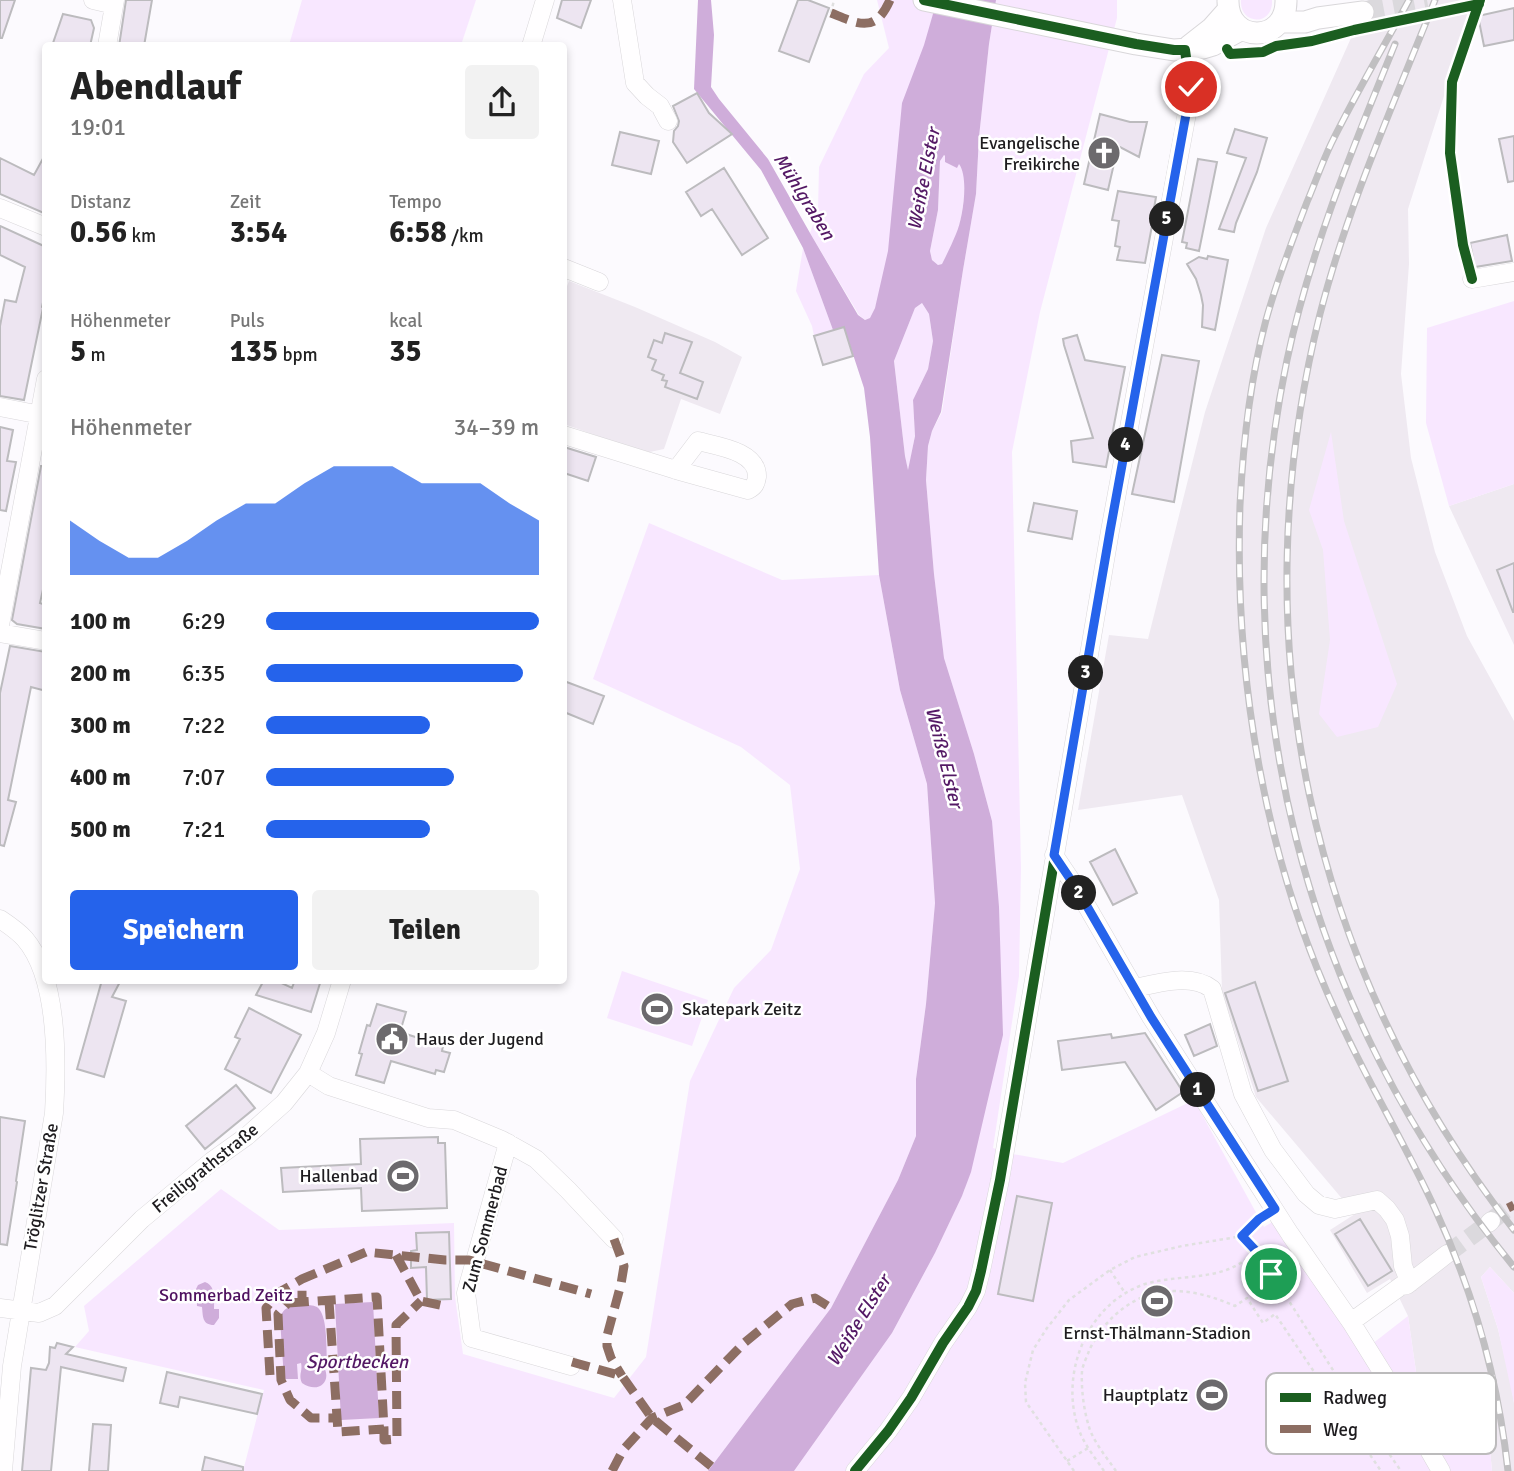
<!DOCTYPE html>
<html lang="de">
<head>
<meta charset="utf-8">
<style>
  :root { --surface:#fff; --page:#f2f2f2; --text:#222; --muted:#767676; --accent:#2563eb }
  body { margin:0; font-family:Signika,sans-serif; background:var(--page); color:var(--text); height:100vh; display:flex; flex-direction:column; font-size:26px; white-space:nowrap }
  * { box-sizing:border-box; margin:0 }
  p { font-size:23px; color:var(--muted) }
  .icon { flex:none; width:38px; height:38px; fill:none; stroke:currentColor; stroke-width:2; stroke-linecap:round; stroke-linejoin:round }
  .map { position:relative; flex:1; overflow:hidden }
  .side { position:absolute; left:42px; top:42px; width:525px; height:942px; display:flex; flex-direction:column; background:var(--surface); border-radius:7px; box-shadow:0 4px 10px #0003 }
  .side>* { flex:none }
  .pin { position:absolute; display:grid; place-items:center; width:60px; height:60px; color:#fff; margin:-30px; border:4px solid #fff; border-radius:50%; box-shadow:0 2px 7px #0007 }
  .km { position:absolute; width:35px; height:35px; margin:-18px; border-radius:50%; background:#222; color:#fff; font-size:19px; line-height:35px; text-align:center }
  .round { display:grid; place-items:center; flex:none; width:74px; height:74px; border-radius:7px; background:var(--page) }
  .summary { display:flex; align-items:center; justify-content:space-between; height:119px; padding:0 28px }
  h1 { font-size:38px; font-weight:700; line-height:52px }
  .metrics { display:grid; grid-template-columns:repeat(3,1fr); gap:10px; height:119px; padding:7px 28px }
  .metrics div { display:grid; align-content:center }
  .metrics b { font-size:30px; font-weight:700 }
  .metrics small { font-size:19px; font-weight:400 }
  .metrics p { font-size:19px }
  .chart { height:196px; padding:14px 28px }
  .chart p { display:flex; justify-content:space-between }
  .chart svg { width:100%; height:126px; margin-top:7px; fill:var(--accent); opacity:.7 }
  .primary-button { display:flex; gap:14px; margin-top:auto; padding:14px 28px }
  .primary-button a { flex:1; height:80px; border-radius:7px; background:var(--accent); color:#fff; font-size:28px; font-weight:700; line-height:80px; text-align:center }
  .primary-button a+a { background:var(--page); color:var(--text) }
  ul { padding:0 28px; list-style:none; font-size:23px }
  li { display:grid; grid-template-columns:112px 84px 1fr; align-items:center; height:52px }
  li i { height:18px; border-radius:9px; background:var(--accent) }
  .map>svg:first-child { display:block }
  .built { fill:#efe9f1 }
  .green { fill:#f8e7ff }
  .water { fill:#cfadda; fill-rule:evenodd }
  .building { fill:#ede5f1; stroke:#bcbbbe; stroke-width:2 }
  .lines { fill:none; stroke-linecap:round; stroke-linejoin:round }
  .minor-tunnel { stroke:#dbd9dd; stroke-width:18; stroke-dasharray:18 9; stroke-linecap:butt }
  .major-tunnel { stroke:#dbd9dd; stroke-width:21; stroke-dasharray:21 10; stroke-linecap:butt }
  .minor-casing { stroke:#d9d7da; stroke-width:19 }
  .major-casing { stroke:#d9d7da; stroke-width:23 }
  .path { stroke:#e0e0e0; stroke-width:2.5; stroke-dasharray:3.5 3.5; stroke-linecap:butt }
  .minor { stroke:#fffeff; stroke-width:18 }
  .major { stroke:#fffeff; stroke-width:21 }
  .rail-casing { stroke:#c0bfc1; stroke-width:7 }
  .rail { stroke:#fff; stroke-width:4.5; stroke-dasharray:13; stroke-linecap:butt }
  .quiet { stroke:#8d6e63; stroke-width:9; stroke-dasharray:18 9; stroke-linecap:butt }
  .cycleway-casing { stroke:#fff; stroke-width:15 }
  .cycleway { stroke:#1b5e20; stroke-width:10 }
  .route-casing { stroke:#fff; stroke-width:14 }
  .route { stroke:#2563eb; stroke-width:9 }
  .labels { text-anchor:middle; stroke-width:5; stroke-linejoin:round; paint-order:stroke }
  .poi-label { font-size:18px; fill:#1e1c1f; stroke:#fff; text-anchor:end }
  .street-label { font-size:18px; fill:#1e1c1f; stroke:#fff }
  .park-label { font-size:18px; fill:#4e115e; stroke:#fff }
  .water-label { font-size:19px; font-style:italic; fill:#541965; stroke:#fff }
  .key { fill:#fff; stroke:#bcbbbc; stroke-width:2 }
  .key-label { font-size:19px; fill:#1e1c1f }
</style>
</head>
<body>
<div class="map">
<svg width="1514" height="1471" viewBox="0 0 1514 1471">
  <rect width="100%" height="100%" fill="#fcfafe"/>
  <!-- built -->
  <path class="built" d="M1368 0H1476L1468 19 1447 77 1444 96 1408 209 1409 264 1401 374 1411 458 1435 552 1467 636 1514 721V1293L1490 1267 1481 1277 1498 1329 1511 1383 1514 1403V1471H1492L1489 1438 1479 1383 1466 1404 1440 1416 1421 1406 1408 1316 1390 1279 1367 1293 1330 1230 1355 1214 1256 1097 1222 991 1219 900 1182 795 1078 810 1109 635 1148 639 1205 412 1266 228Z
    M569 281 635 307 715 342 742 357 720 414 681 399 664 449 645 453 564 424V294Z
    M1514 484V645L1449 506Z"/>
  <!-- green -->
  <path class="green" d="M302 0H476L461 45H289Z
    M877 0H937C918 68 908 139 896 209 890 244 885 285 871 318L865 320 859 315 810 233 818 210 819 167 864 74 889 48Z
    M996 0H1117V18L1040 312 1012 452 1021 868 1019 976 993 1148 1013 1154 1063 1163 1194 1100 1264 1227 1274 1221 1363 1351 1408 1316 1421 1406 1440 1416 1466 1404 1479 1382 1489 1438 1492 1471H794L892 1333 935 1253 965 1189 992 821 974 754 944 658 934 574 926 480 928 446 932 431 942 412 963 270 976 194 979 137 989 44Z
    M1241 0H1272C1274 26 1239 26 1241 0Z
    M943 155C949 158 959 161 962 167 968 179 962 221 957 234 953 244 947 254 942 264L938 265 932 260 930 251 938 210 940 161Z
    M803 248 833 330 814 336 812 326 796 291Z
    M1514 301V484L1449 506 1426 423 1427 328Z
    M922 303 929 314 933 341 928 369 913 400 915 435 908 472 905 456 894 361 915 308Z
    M1331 432 1344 521 1397 684 1378 727 1337 737 1319 714 1330 640 1323 550 1309 510Z
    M649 523 782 580 879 575 900 690 927 784 935 903 926 1004 916 1079V1136L898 1180 831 1308 708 1471H243L264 1390 75 1347 89 1331 84 1306 221 1189 279 1230 454 1223 455 1297 463 1354 614 1398 646 1357 690 1081 734 988 771 950 800 869 790 785 741 747 593 679Z
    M622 971 708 1000 692 1046 607 1018Z
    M1490 1267 1514 1293V1403L1498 1329 1481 1277Z"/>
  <!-- water -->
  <path class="water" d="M698 0H711L714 35 711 87 719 99 768 159 810 233 858 315 865 320 870 318 875 308 888 251 902 103 924 45 937 0H996L989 44 979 137 976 194 963 270 941 412 932 431 928 446 926 480 934 574 944 658 974 754 992 821 999 907 1003 1035 971 1172 962 1196 935 1253 892 1333 794 1471H708L831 1308 898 1180 916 1136V1079L926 1004 935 903 927 784 900 690 879 575 870 437 864 388 844 327 833 330 803 248 761 170 694 89ZM944 155 945 156V162L957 168 959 164C969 177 963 219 956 234 952 244 947 254 942 264L938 265 932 260 930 251 938 210 940 161ZM922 303 929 314 933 341 928 369 913 400 915 436 908 470 905 456 894 361 915 308Z
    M205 1282C216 1286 214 1299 214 1309H219V1318L214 1325C202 1325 203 1316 202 1307L197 1306 196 1289 198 1285Z
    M373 1302 379 1418 341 1420 335 1304Z
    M294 1305C301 1305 310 1304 317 1307 328 1314 326 1350 327 1363L322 1364C334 1380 319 1395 302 1383 298 1374 303 1371 301 1363L297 1364 298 1379H284L280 1319C282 1310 286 1308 294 1305Z"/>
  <!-- building -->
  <path class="building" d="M0 0H15L2 38H0Z
    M126 0H152L144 46H119Z
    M562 0H591L581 28 557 18Z
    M798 0H808L829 8 809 62 779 51Z
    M1514 8V40L1484 46 1478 16Z
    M63 14 91 20 94 28 90 46H52Z
    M697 93 709 113 732 134 687 163 673 142 674 131 678 126 679 121 673 106Z
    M1100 114 1130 122H1147L1139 157 1118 146 1108 190 1084 184Z
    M1235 129 1267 138 1257 172 1236 223 1234 232 1219 229 1246 158 1227 153Z
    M620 132 659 141 651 174 612 165Z
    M1514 136V181L1508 182 1499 139Z
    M46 153V214L0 194V158L34 175Z
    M1198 159 1217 162 1199 251 1186 248 1187 243 1182 242Z
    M724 168 768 238 742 255 712 209 701 216 686 192Z
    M1118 191 1156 197 1153 214 1154 215 1145 263 1117 260 1120 247 1115 246 1119 221 1112 220Z
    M0 226 46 247V289L42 307 43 308 24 400 0 396V326L5 300 16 302 25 267 0 255Z
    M1507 235 1512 261 1475 267 1470 243Z
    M1208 256 1228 260 1215 330 1202 327 1203 305 1201 295 1196 279 1187 264 1199 257 1207 259Z
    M844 327 853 356 823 365 814 336Z
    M665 333 692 342 680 373 703 382 697 399 665 387 667 381 662 380 664 375 652 370 656 360 648 357 654 340 662 343Z
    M1077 335 1085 360 1125 367 1106 467 1073 462 1071 441 1093 438 1064 345 1063 339Z
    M1162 355 1199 361 1174 502 1132 494Z
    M0 427 13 430 7 461 16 462 6 511 0 510Z
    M564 447 596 457 588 481 564 473Z
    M41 466H46V576L40 603 46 605V629L17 624 12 620Z
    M1034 503 1077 511 1072 539 1028 531Z
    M1514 563V612H1513L1497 570Z
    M10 646 46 652V691L31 687 8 800 16 802 4 846 0 845V693Z
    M564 681 604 696 593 724 564 712Z
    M1115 849 1137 893 1113 905 1090 862Z
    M102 980H121L112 997 126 1001 104 1077 77 1069Z
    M264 980H275L292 988 295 980H321L311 1012 256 995Z
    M1255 982 1288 1081 1258 1091 1225 993Z
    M377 1004 406 1012 400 1032 443 1046 442 1051 450 1053 444 1072 436 1070 435 1074 391 1061 384 1083 356 1075 362 1054 359 1053 367 1025 370 1026Z
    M249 1008 301 1035 271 1093 225 1069 240 1039 235 1037Z
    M1210 1024 1217 1046 1194 1056 1185 1035Z
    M1145 1033 1183 1092 1156 1110 1125 1062 1062 1070 1058 1041 1111 1034 1112 1038Z
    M236 1085 255 1108 205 1149 186 1126Z
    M0 1117 25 1121 16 1181 17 1182 7 1245 0 1244Z
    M438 1137V1143H445L447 1208 362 1211 361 1188 283 1192 281 1168 361 1164 360 1139Z
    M1017 1196 1052 1203 1033 1301 998 1294Z
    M1360 1219 1392 1271 1368 1286 1335 1234Z
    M449 1232 451 1299 427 1300 426 1267 411 1268V1251L417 1250 416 1233Z
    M57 1343 73 1347 66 1354 126 1368 123 1381 61 1367 51 1471H22L31 1368 46 1370 49 1363 50 1347 55 1348Z
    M167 1372 262 1394 257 1414 180 1397 178 1407 160 1403Z
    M93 1424 111 1425 108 1471H89Z
    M205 1457 243 1467V1471H202Z"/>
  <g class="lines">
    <!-- minor-tunnel -->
    <path class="minor-tunnel" d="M1491 1221 1508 1208
      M1447 1254 1489 1223"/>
    <!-- major-tunnel -->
    <path class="major-tunnel" d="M1363 12 1427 0"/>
    <defs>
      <path id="minor" d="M93 0 114 5
        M622 0 635 83 647 96 660 106 668 121
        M107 46 115 0
        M531 46 545 0
        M0 208 46 227
        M564 268 599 282
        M1472 279 1514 272
        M0 407 46 416
        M564 435 676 470 748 490C754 487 756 484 757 477 758 451 717 446 698 441L676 470
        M0 625 46 379
        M0 633 46 641
        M1054 855 1077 889 1151 1017 1290 1234 1351 1322 1407 1412 1441 1471
        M0 919C9 925 18 931 25 939 59 979 57 1063 54 1113L12 1366 3 1471
        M1135 988C1157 983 1192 973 1212 989L1243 1094 1273 1150 1306 1194 1319 1205 1335 1209 1377 1200 1387 1209 1395 1220 1400 1236 1403 1266 1410 1283
        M308 1073 329 1086 428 1118 454 1120 502 1140 536 1159 568 1190 614 1239
        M508 1143 466 1293 472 1338 571 1366
        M1489 1223 1491 1221
        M0 1308 39 1313 55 1306 142 1219 212 1161 247 1136 284 1103 308 1073 326 1033 342 980
        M1351 1322 1401 1286 1407 1285 1447 1254
        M855 1471 888 1431 911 1398 943 1343 968 1307 976 1291 981 1271 1000 1180 1110 531 1190 97V87L1185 50"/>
      <path id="major" d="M924 0 1136 44 1174 50 1203 48 1213 45 1242 29
        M1228 0C1227 44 1287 44 1286 0
        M1280 22H1305L1318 18 1363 12
        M1189 46 1212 28 1228 10"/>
    </defs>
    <!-- minor casing -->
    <use href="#minor" class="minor-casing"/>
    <!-- major casing -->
    <use href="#major" class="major-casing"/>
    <!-- path -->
    <path class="path" d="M1474 5 1479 4
      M831 13 834 0
      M1279 46 1312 41 1334 36
      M1234 54 1256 52
      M1207 86 1210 68
      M1243 1236 1260 1218
      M1110 1270 1125 1293
      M1067 1461 1088 1448
      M1074 1471 1026 1402 1025 1383 1033 1350 1047 1328 1069 1300 1110 1270 1135 1257 1182 1246 1243 1236 1273 1276 1354 1403 1401 1471
      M1104 1471C1096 1459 1087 1448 1081 1435 1057 1379 1085 1304 1145 1284 1172 1276 1203 1279 1229 1269 1239 1265 1248 1258 1257 1252
      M1116 1471C1107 1458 1096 1445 1090 1430 1084 1412 1081 1390 1082 1371 1083 1364 1087 1357 1089 1351 1103 1319 1136 1291 1172 1291 1195 1291 1214 1297 1235 1306L1247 1298 1263 1323 1275 1314 1381 1471"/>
    <!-- minor -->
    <use href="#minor" class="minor"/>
    <!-- major -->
    <use href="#major" class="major"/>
    <defs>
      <path id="rail" d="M1409 0C1383 48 1355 95 1331 144 1322 163 1315 183 1307 202 1292 241 1277 280 1266 320 1250 380 1243 443 1240 505 1234 680 1265 862 1340 1021 1369 1085 1406 1145 1435 1209 1474 1293 1498 1379 1508 1471
        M1435 0C1394 103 1348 205 1320 314 1239 637 1308 968 1514 1230
        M1395 44C1353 147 1310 251 1287 360 1219 685 1304 1011 1514 1267"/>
    </defs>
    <!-- rail casing -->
    <use href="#rail" class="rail-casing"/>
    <!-- rail -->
    <use href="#rail" class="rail"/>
    <!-- quiet -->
    <path class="quiet" d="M831 13C859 24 875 34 890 0
      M1508 1208 1514 1205
      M614 1239 624 1266 621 1284 607 1336V1346L611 1358 622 1376
      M396 1255 421 1301 444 1306
      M329 1301 338 1432 384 1429 377 1297 302 1302V1279L366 1252 445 1260H469L591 1294
      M302 1302 288 1303 278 1314 281 1380 290 1400 311 1418H337
      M572 1362 622 1376 652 1418 717 1471
      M270 1375 266 1308 278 1293 302 1279
      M384 1429V1440L397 1439 396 1325 421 1301
      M612 1471 623 1450 652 1418 684 1405 744 1343 792 1304 815 1298 831 1308"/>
    <defs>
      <path id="cycleway" d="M1227 49 1230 54 1263 52 1276 46 1312 41 1354 30 1479 4
        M1472 279 1463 245 1450 153 1452 82 1480 0
        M855 1471 888 1431 911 1398 943 1343 968 1307 976 1291 981 1271 1000 1180 1110 531 1190 87 1185 50H1174L1136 44 924 0"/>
    </defs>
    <!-- cycleway casing -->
    <use href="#cycleway" class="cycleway-casing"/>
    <!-- cycleway -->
    <use href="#cycleway" class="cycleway"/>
  </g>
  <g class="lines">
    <defs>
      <path id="route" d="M1191 87 1110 531 1054 855 1077 889 1151 1017 1275 1209 1259 1219 1242 1236 1257 1252 1271 1274"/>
    </defs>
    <!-- route casing -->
    <use href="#route" class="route-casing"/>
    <!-- route -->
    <use href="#route" class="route"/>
  </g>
  <!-- icons -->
  <defs>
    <symbol id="church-disc" viewBox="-11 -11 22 22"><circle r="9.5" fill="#6c6a6d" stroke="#fff"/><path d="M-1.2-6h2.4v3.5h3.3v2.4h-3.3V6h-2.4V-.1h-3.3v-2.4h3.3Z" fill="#fff"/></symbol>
    <symbol id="stadium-disc" viewBox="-11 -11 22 22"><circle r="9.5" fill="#6c6a6d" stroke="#fff"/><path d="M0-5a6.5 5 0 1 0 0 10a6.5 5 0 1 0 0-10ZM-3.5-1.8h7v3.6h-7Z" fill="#fff"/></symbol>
    <symbol id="civic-disc" viewBox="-11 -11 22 22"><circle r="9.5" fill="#6c6a6d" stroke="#fff"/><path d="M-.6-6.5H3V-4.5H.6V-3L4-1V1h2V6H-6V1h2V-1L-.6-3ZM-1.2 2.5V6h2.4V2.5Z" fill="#fff"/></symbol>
  </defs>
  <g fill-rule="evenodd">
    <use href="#church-disc" x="1085" y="134" width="38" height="38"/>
    <use href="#stadium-disc" x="638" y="990" width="38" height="38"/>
    <use href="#civic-disc" x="373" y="1020" width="38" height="38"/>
    <use href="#stadium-disc" x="384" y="1157" width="38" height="38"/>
    <use href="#stadium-disc" x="1138" y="1282" width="38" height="38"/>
    <use href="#stadium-disc" x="1193" y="1376" width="38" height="38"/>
  </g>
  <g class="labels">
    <!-- poi labels -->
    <g class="poi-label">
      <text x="1080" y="149">Evangelische<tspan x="1080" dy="21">Freikirche</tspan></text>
      <text x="682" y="1015" text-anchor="start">Skatepark Zeitz</text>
      <text x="416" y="1045" text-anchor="start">Haus der Jugend</text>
      <text x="378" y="1182">Hallenbad</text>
      <text x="1157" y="1339" text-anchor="middle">Ernst-Thälmann-Stadion</text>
      <text x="1188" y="1401">Hauptplatz</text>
    </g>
    <!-- street labels -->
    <g class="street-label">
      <text transform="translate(205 1168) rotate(-39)" y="6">Freiligrathstraße</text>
      <text transform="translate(41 1187) rotate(-80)" y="6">Tröglitzer Straße</text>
      <text transform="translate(485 1229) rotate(-75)" y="6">Zum Sommerbad</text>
    </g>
    <!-- park labels -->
    <g class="park-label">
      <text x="226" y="1301">Sommerbad Zeitz</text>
    </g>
    <!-- water labels -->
    <g class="water-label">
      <text transform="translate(923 179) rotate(-79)" y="7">Weiße Elster</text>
      <text transform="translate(805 196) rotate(58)" y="7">Mühlgraben</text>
      <text transform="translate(945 757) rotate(76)" y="7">Weiße Elster</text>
      <text transform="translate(858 1320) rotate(-58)" y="7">Weiße Elster</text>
      <text x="357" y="1368">Sportbecken</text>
    </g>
  </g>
  <!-- legend -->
  <rect x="1266" y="1373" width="230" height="81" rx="10" class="key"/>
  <rect x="1280" y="1393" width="31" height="9" fill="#1b5e20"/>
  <rect x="1280" y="1425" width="31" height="8" fill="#8d6e63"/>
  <g class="key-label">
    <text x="1323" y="1404">Radweg</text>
    <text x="1323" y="1436">Weg</text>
  </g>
</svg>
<div class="pin" style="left:1271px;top:1274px;background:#1e9e55"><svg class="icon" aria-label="arrive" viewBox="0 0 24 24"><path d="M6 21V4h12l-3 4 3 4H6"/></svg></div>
<div class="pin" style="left:1191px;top:87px;background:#d93025"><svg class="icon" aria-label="check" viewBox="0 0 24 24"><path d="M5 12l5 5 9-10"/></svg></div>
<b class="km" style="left:1198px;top:1090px">1</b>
<b class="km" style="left:1079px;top:893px">2</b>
<b class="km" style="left:1086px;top:673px">3</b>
<b class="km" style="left:1126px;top:445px">4</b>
<b class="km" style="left:1167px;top:219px">5</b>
<section class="side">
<div class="summary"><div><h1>Abendlauf</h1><p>19:01</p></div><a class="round"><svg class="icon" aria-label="share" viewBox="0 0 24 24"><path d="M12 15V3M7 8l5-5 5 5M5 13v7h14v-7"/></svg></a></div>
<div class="metrics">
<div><p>Distanz</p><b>0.56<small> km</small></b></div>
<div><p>Zeit</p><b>3:54</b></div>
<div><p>Tempo</p><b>6:58<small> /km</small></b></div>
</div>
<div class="metrics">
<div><p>Höhenmeter</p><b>5<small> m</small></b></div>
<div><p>Puls</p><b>135<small> bpm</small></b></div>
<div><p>kcal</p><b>35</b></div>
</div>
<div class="chart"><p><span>Höhenmeter</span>34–39 m</p>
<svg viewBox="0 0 160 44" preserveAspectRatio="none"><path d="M0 44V25L10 32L20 38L30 38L40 32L50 25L60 19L70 19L80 12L90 6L100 6L110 6L120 12L130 12L140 12L150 19L160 25V44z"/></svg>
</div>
<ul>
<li><b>100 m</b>6:29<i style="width:100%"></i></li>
<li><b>200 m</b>6:35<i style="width:94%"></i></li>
<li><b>300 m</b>7:22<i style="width:60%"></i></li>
<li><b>400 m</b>7:07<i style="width:69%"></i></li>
<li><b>500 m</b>7:21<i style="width:60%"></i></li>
</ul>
<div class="primary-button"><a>Speichern</a><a>Teilen</a></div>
</section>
</div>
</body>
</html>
